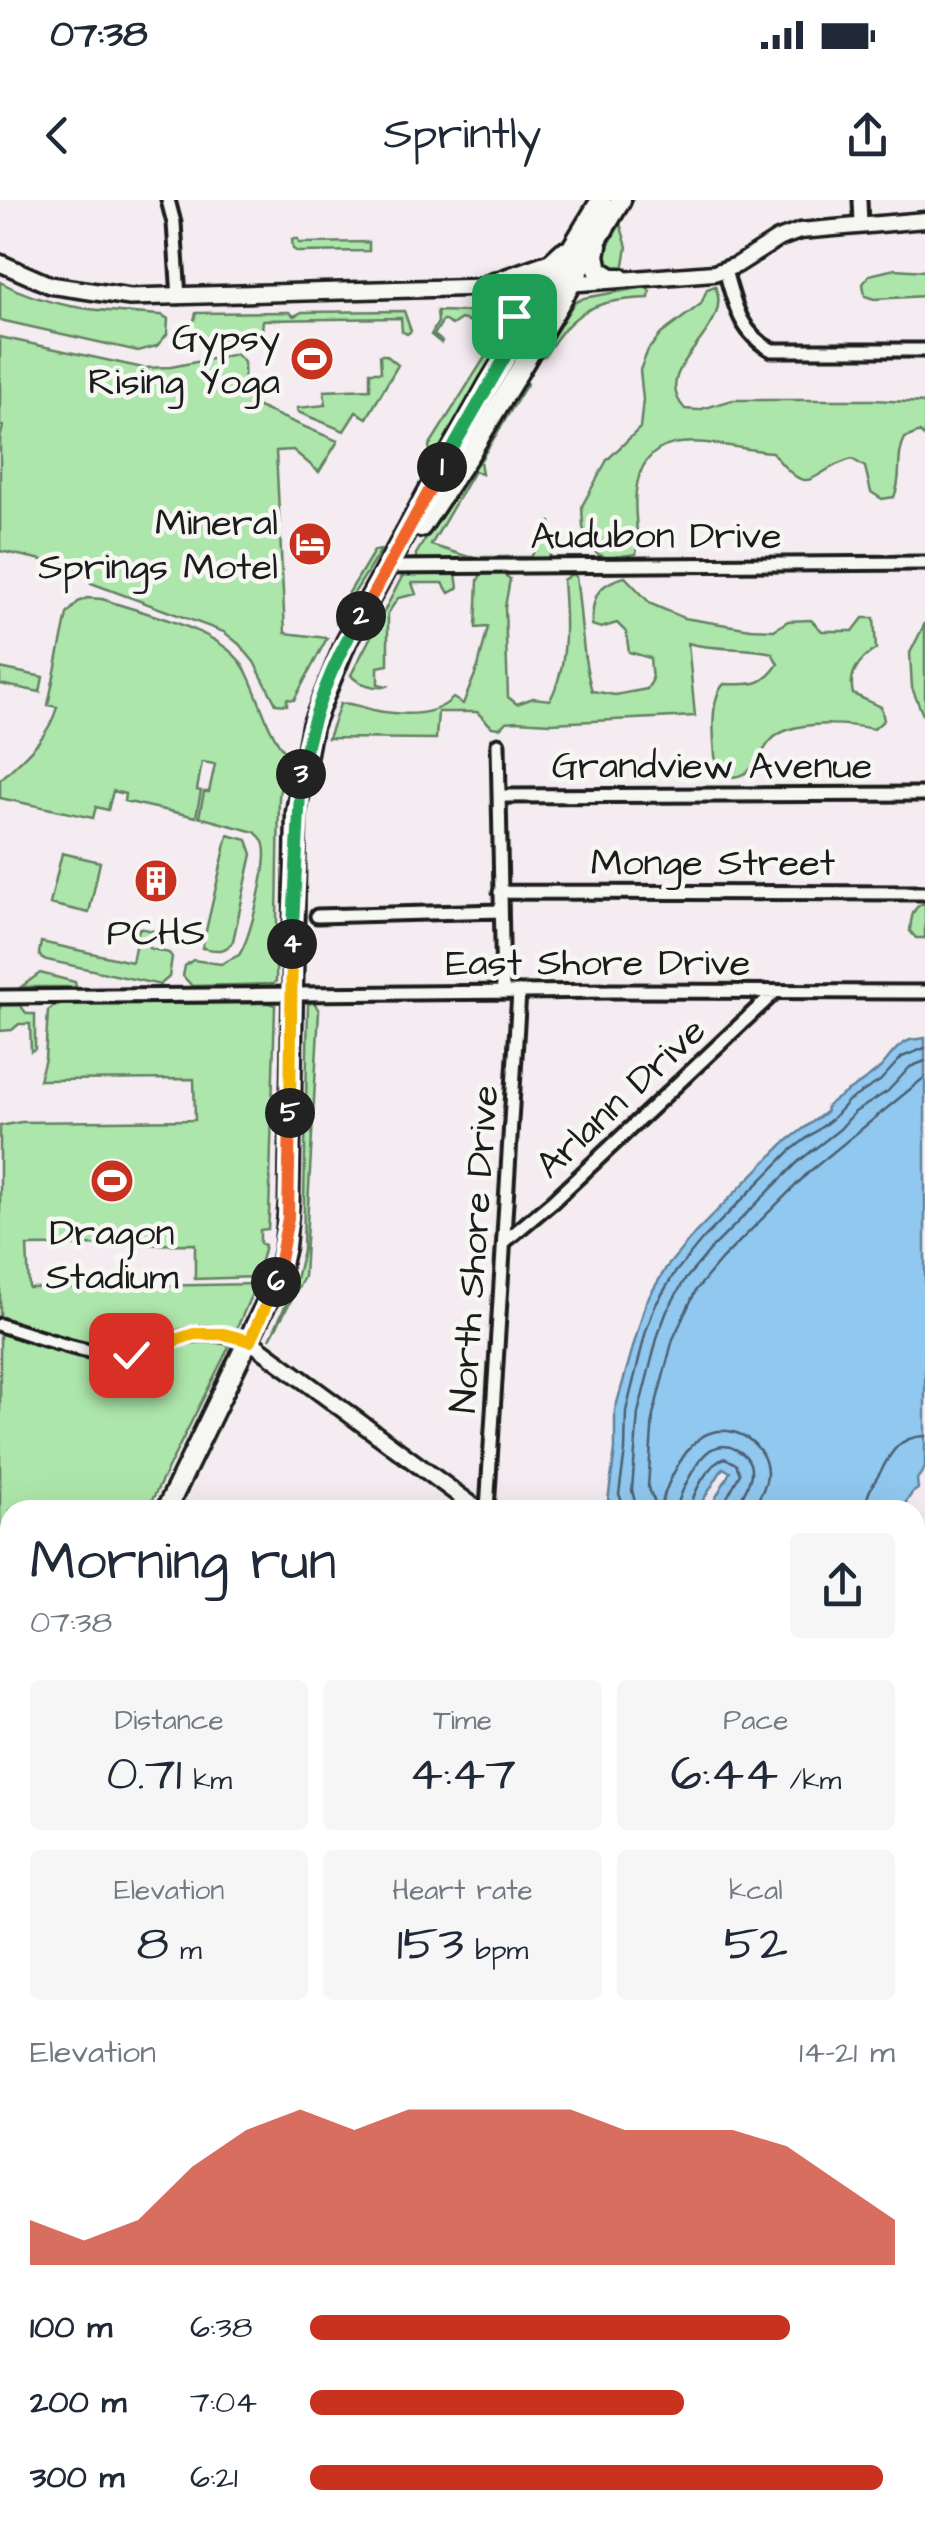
<!DOCTYPE html>
<html lang="en">
<head>
<meta charset="utf-8">
<style>
  :root { --surface:#fff; --page:#f6f6f7; --text:#1f2937; --muted:#747a83; --accent:#c8321e }
  body { margin:0; font-family:"Architects Daughter",sans-serif; background:var(--page); color:var(--text); height:100vh; display:flex; flex-direction:column; font-size:38px; white-space:nowrap }
  * { box-sizing:border-box; margin:0 }
  p { font-size:32px; color:var(--muted) }
  .icon { flex:none; width:55px; height:55px; fill:none; stroke:currentColor; stroke-width:2; stroke-linecap:round; stroke-linejoin:round }
  .map { position:relative; flex:1; overflow:hidden }
  .side { position:absolute; left:0px; top:1300px; width:925px; height:1035px; display:flex; flex-direction:column; background:var(--surface); border-radius:30px 30px 0 0; box-shadow:0 10px 40px #0002 }
  .side>* { flex:none }
  .pin { position:absolute; display:grid; place-items:center; width:85px; height:85px; color:#fff; margin:-42px; border-radius:20px; box-shadow:0 5px 15px #0006 }
  .km { position:absolute; width:50px; height:50px; margin:-25px; border-radius:50%; background:#222; color:#fff; font-size:28px; line-height:50px; text-align:center }
  .round { display:grid; place-items:center; flex:none; width:105px; height:105px; border-radius:10px; background:var(--page) }
  .overview { display:flex; align-items:center; justify-content:space-between; height:170px; padding:0 30px }
  h1 { font-size:55px; font-weight:600; line-height:75px }
  .stats { display:grid; grid-template-columns:repeat(3,1fr); gap:15px; height:170px; padding:10px 30px }
  .stats div { display:grid; align-content:center; border-radius:10px; background:var(--page); text-align:center }
  .stats b { font-size:50px; font-weight:600 }
  .stats small { font-size:28px; font-weight:400 }
  .stats p { font-size:28px }
  .chart { height:280px; padding:20px 30px }
  .chart p { display:flex; justify-content:space-between }
  .chart svg { width:100%; height:180px; margin-top:10px; fill:var(--accent); opacity:.7 }
  ul { padding:0 30px; list-style:none; font-size:32px }
  li { display:grid; grid-template-columns:160px 120px 1fr; align-items:center; height:75px }
  li i { height:25px; border-radius:12px; background:var(--accent) }
  .status { display:flex; justify-content:space-between; align-items:center; height:70px; padding:0 50px; background:var(--surface); direction:ltr }
  .status svg { height:28px; fill:currentColor }
  header { display:flex; justify-content:space-between; align-items:center; height:130px; padding:0 30px; background:var(--surface); font-size:45px; font-weight:600 }
  .map>svg:first-child { display:block }
  .green { fill:#ade6aa; stroke:#648163; stroke-width:2.5 }
  .water { fill:#91c8f0; stroke:#62839b; stroke-width:2.5 }
  .lines { fill:none; stroke-linecap:round; stroke-linejoin:round }
  .shore { stroke:#4b6171; stroke-width:2.5 }
  .minor-casing { stroke:#1c1c1c; stroke-width:19 }
  .tertiary-casing { stroke:#1c1c1c; stroke-width:21 }
  .secondary-casing { stroke:#1c1c1c; stroke-width:22 }
  .primary-casing { stroke:#1c1c1c; stroke-width:25 }
  .minor { stroke:#f6f6f2; stroke-width:11 }
  .tertiary { stroke:#f6f6f2; stroke-width:14 }
  .secondary { stroke:#f6f6f2; stroke-width:15 }
  .primary { stroke:#f6f6f2; stroke-width:18 }
  .split-1-casing { stroke:#fff; stroke-width:20 }
  .split-2-casing { stroke:#fff; stroke-width:20 }
  .split-3-casing { stroke:#fff; stroke-width:20 }
  .split-4-casing { stroke:#fff; stroke-width:20 }
  .split-5-casing { stroke:#fff; stroke-width:20 }
  .split-6-casing { stroke:#fff; stroke-width:20 }
  .split-7-casing { stroke:#fff; stroke-width:20 }
  .split-1 { stroke:#22a559; stroke-width:12 }
  .split-2 { stroke:#f0652b; stroke-width:12 }
  .split-3 { stroke:#22a559; stroke-width:12 }
  .split-4 { stroke:#22a559; stroke-width:12 }
  .split-5 { stroke:#f5b400; stroke-width:12 }
  .split-6 { stroke:#f0652b; stroke-width:12 }
  .split-7 { stroke:#f5b400; stroke-width:12 }
  .labels { text-anchor:middle; stroke-width:9; stroke-linejoin:round; paint-order:stroke }
  .poi-label { font-size:38px; fill:#1c1c1c; stroke:#f6f6f2; text-anchor:end }
  .street-label { font-size:38px; fill:#1c1c1c; stroke:#f6f6f2 }
</style>
</head>
<body>
<div class="status"><b>07:38</b><svg viewBox="0 0 49 12"><path d="M0 12V9h3v3zM5 12V6h3v6zM10 12V3h3v9zM15 12V0h3v12zM26 1h20v11H26zM47 4h2v5h-2z"/></svg></div>
<header><svg class="icon" aria-label="back" viewBox="0 0 24 24"><path d="M15 5l-7 7 7 7"/></svg>Sprintly<svg class="icon" aria-label="share" viewBox="0 0 24 24"><path d="M12 15V3M7 8l5-5 5 5M5 13v7h14v-7"/></svg></header>
<div class="map">
<svg width="925" height="2335" viewBox="0 0 925 2335">
  <rect width="100%" height="100%" fill="#f4ecf1"/>
  <filter id="ink" filterUnits="userSpaceOnUse"><feTurbulence type="fractalNoise" baseFrequency=".01" numOctaves="2"/><feDisplacementMap in="SourceGraphic" scale="20" xChannelSelector="R" yChannelSelector="G"/><feConvolveMatrix kernelMatrix="1 2 1 2 8 2 1 2 1" color-interpolation-filters="sRGB"/></filter>
  <g filter="url(#ink)">
    <!-- green -->
    <path class="green" d="M620 23 627 47 623 70H613L607 65 603 56Z
      M292 39H298L299 43 369 42V51L298 52 293 49Z
      M895 69 925 71V96L874 99 865 96 863 84 869 75Z
      M0 82C51 110 106 111 162 115L168 119 167 134 157 146 138 151 0 120Z
      M715 86C737 131 646 167 685 209L698 210 733 200H873L925 203V238L920 232 905 238C895 257 903 278 894 297L882 299 871 292 865 267 852 259C808 271 812 303 772 252 723 249 645 216 636 291 633 312 640 334 636 354L608 358 597 354 587 341 583 327 582 306 607 260 640 228 643 200 640 170 648 150 661 134 701 104 707 89Z
      M645 87 650 91 649 98C596 100 573 109 545 156L540 157 574 103 584 98Z
      M404 111 411 131 407 134 402 131 401 118 263 120 262 132 214 141 203 140 192 128 196 113 289 112 294 116 302 112Z
      M437 111 473 112 477 116 475 123 461 119 452 125 443 120 434 135 442 141 441 143 431 135 438 122Z
      M485 113 501 114 506 119V135L437 257 430 252 429 246 494 143 493 132 478 124Z
      M0 137 143 168 171 167 236 154 244 162 245 196 251 204 338 241 319 272 293 250 276 251 285 433 327 438 294 500 287 499V505L276 504 254 462 239 444 224 432 91 383 88 376 74 373 75 367 0 351V240L3 226 0 225Z
      M380 155H386L398 165 367 218 356 212 344 231 298 212 297 208 326 205 324 191 370 189V172H381Z
      M524 179 527 184 480 261 482 274 474 271 431 345 469 357H531L551 321 550 358 544 361 416 360V354Z
      M381 350 336 422 335 416 374 351Z
      M404 373H456L458 388 449 393 443 383H412L416 394 398 398 388 413V465L378 467V484L387 486C377 490 356 483 351 475Z
      M482 373H502L510 379 505 407 508 497 517 504 533 498 550 500C569 464 566 420 563 380L572 374 576 377C582 414 581 454 592 491L615 495 647 489 652 481 650 458 629 452 626 432 617 423 601 428 592 425C592 397 597 384 625 377L651 404 684 418 751 429 774 430 788 421 811 420 822 431H853L863 418H874L876 449C859 460 848 473 853 494L881 507 884 520 874 529C850 524 809 521 785 531 753 543 766 584 717 576 715 552 707 501 724 484 751 484 762 488 778 464L772 453C744 446 716 451 688 443L695 516 551 523 516 521 506 522 500 528 492 527 477 512H438L436 539 328 538 340 504C351 502 361 507 373 510 398 515 434 518 453 498L463 504 478 467 488 427 476 428 478 380Z
      M87 398 102 399C144 414 222 428 245 469 260 497 265 528 285 552L279 597 276 781 273 784 192 786 183 776 185 766 193 760 221 764 239 755C250 739 269 663 264 645 262 638 260 637 255 632L199 617 204 592H209L215 564 202 562 197 590 201 591 196 617 124 601 125 594 113 591 108 610 96 607 93 618 0 598V580C22 559 49 538 57 507L48 505 67 414 78 402Z
      M925 423V520L912 488 910 453Z
      M0 468 43 477 40 492 0 484Z
      M228 635 247 640 252 654 233 741C225 754 215 750 202 748Z
      M62 653 100 662 89 713 50 704Z
      M925 703V738H916L910 731C911 719 912 706 925 703Z
      M139 728 153 731 149 748 169 753 172 757 169 777 160 785 42 759 39 754 41 742 132 762Z
      M40 773 75 782 76 787H21Z
      M314 802 319 811 304 1077 270 1139 294 1087 303 1050 308 804Z
      M57 804 269 803 275 805 269 1015 268 1029 260 1030V1043L265 1045 257 1077 195 1079V1044L27 1046 29 1088 256 1084 228 1149 147 1310H10V1583L0 1601V926L21 922 195 920 194 879 39 880 45 859 48 811Z
      M0 805H20L27 814H35V849L31 851 30 824H19L12 830 0 831Z"/>
    <!-- water -->
    <path class="water" d="M925 838V1268L917 1279 918 1289 912 1293 901 1310H709L730 1272 723 1268 697 1310H621L608 1301 615 1250V1210L646 1102 666 1068 695 1033 783 944 827 911 826 907C843 892 863 884 880 868 889 859 896 845 910 840 915 839 920 839 925 838Z"/>
    <g class="lines">
      <!-- shore -->
      <path class="shore" d="M625 1310 619 1294 625 1251 626 1211 646 1131 655 1106 674 1074 702 1040 790 951 832 919 848 901 880 881 902 857 925 848
        M637 1310 632 1290 638 1213 658 1135 667 1111 684 1081 711 1049 799 961 840 929 855 912 888 891 910 867 925 861
        M677 1310C678 1295 699 1255 712 1249 720 1245 728 1245 735 1249 765 1263 746 1291 734 1310
        M690 1310C693 1293 708 1263 725 1258L736 1264 740 1274 720 1310
        M752 1310C758 1299 766 1288 767 1275 768 1244 734 1222 707 1234 685 1244 667 1283 661 1305L657 1307 648 1287 653 1215 673 1139 696 1090 721 1060 809 972 925 877
        M865 1310C866 1293 873 1285 881 1271 892 1250 900 1237 925 1236"/>
      <defs>
        <path id="minor" d="M168 0 174 23 179 97
          M860 0 861 24
          M725 70C734 102 740 134 772 150H925
          M388 367 925 363
          M498 544 503 792
          M499 596 925 594
          M500 692 925 693
          M317 716 501 711
          M0 797 613 791 925 792
          M504 1042 552 1002 775 792
          M0 1125C40 1137 87 1156 129 1155 146 1154 159 1146 174 1140 201 1130 223 1134 250 1141
          M487 1310 519 792
          M925 1461 916 1478H925
          M0 1769H10
          M915 1788H925
          M0 1975H10
          M915 2307H925
          M90 2325 91 2335
          M237 2325V2335
          M309 2325V2335
          M591 2325V2335"/>
        <path id="tertiary" d="M567 84 714 73 737 65 778 39 800 31 925 20
          M250 1141 479 1310
          M915 1478V1510"/>
        <path id="secondary" d="M0 63 50 85 130 97 555 85
          M488 97H550
          M915 2156H925
          M0 2159H10"/>
        <path id="primary" d="M597 46 595 55 598 70 611 78H620
          M486 86 551 63 563 52
          M487 97C509 108 518 115 513 141
          M421 327 470 253 621 0
          M166 1310 277 1081 285 1047 289 1001 296 612 312 526 346 442 429 290 488 185 601 0
          M0 1639 10 1619"/>
      </defs>
      <!-- minor casing -->
      <use href="#minor" class="minor-casing"/>
      <!-- tertiary casing -->
      <use href="#tertiary" class="tertiary-casing"/>
      <!-- secondary casing -->
      <use href="#secondary" class="secondary-casing"/>
      <!-- primary casing -->
      <use href="#primary" class="primary-casing"/>
      <!-- minor -->
      <use href="#minor" class="minor"/>
      <!-- tertiary -->
      <use href="#tertiary" class="tertiary"/>
      <!-- secondary -->
      <use href="#secondary" class="secondary"/>
      <!-- primary -->
      <use href="#primary" class="primary"/>
    </g>
  </g>
  <g class="lines" filter="url(#ink)">
    <defs>
      <path id="split-1" d="M442 267 512 145 514 116"/>
      <path id="split-2" d="M361 416 442 267"/>
      <path id="split-3" d="M301 574C310 519 332 463 361 416"/>
      <path id="split-4" d="M292 744 301 574"/>
      <path id="split-5" d="M290 913 292 744"/>
      <path id="split-6" d="M276 1082 288 1018 290 913"/>
      <path id="split-7" d="M131 1155 194 1134H224L250 1141 276 1082"/>
    </defs>
    <!-- split-1 casing -->
    <use href="#split-1" class="split-1-casing"/>
    <!-- split-2 casing -->
    <use href="#split-2" class="split-2-casing"/>
    <!-- split-3 casing -->
    <use href="#split-3" class="split-3-casing"/>
    <!-- split-4 casing -->
    <use href="#split-4" class="split-4-casing"/>
    <!-- split-5 casing -->
    <use href="#split-5" class="split-5-casing"/>
    <!-- split-6 casing -->
    <use href="#split-6" class="split-6-casing"/>
    <!-- split-7 casing -->
    <use href="#split-7" class="split-7-casing"/>
    <!-- split-1 -->
    <use href="#split-1" class="split-1"/>
    <!-- split-2 -->
    <use href="#split-2" class="split-2"/>
    <!-- split-3 -->
    <use href="#split-3" class="split-3"/>
    <!-- split-4 -->
    <use href="#split-4" class="split-4"/>
    <!-- split-5 -->
    <use href="#split-5" class="split-5"/>
    <!-- split-6 -->
    <use href="#split-6" class="split-6"/>
    <!-- split-7 -->
    <use href="#split-7" class="split-7"/>
  </g>
  <!-- icons -->
  <defs>
    <symbol id="stadium-disc" viewBox="-11 -11 22 22"><circle r="9.5" fill="#c8321e" stroke="#f6f6f2"/><path d="M0-5a6.5 5 0 1 0 0 10a6.5 5 0 1 0 0-10ZM-3.5-1.8h7v3.6h-7Z" fill="#fff"/></symbol>
    <symbol id="hotel-disc" viewBox="-11 -11 22 22"><circle r="9.5" fill="#c8321e" stroke="#f6f6f2"/><path d="M-6-4.5h1.5V1H6V5H4.5V3h-9V5H-6ZM-4 0a1.8 1.8 0 1 1 3.6 0ZM.5 0V-2.5h3Q6-2.5 6 0Z" fill="#fff"/></symbol>
    <symbol id="building-disc" viewBox="-11 -11 22 22"><circle r="9.5" fill="#c8321e" stroke="#f6f6f2"/><path d="M-4-6H4V6H1V3H-1V6H-4ZM-2.5-4.3h1.7v1.8h-1.7ZM.8-4.3h1.7v1.8H.8ZM-2.5-1h1.7V.8h-1.7ZM.8-1h1.7V.8H.8Z" fill="#fff"/></symbol>
  </defs>
  <g fill-rule="evenodd">
    <use href="#stadium-disc" x="287" y="134" width="50" height="50"/>
    <use href="#hotel-disc" x="285" y="319" width="50" height="50"/>
    <use href="#building-disc" x="131" y="656" width="50" height="50"/>
    <use href="#stadium-disc" x="87" y="956" width="50" height="50"/>
  </g>
  <g class="labels">
    <!-- poi labels -->
    <g class="poi-label">
      <text x="280" y="150">Gypsy<tspan x="280" dy="44">Rising Yoga</tspan></text>
      <text x="278" y="335">Mineral<tspan x="278" dy="44">Springs Motel</tspan></text>
      <text x="156" y="745" text-anchor="middle">PCHS</text>
      <text x="112" y="1045" text-anchor="middle">Dragon<tspan x="112" dy="44">Stadium</tspan></text>
    </g>
    <!-- street labels -->
    <g class="street-label">
      <text x="656" y="348">Audubon Drive</text>
      <text x="712" y="578">Grandview Avenue</text>
      <text x="713" y="675">Monge Street</text>
      <text x="598" y="775">East Shore Drive</text>
      <text transform="translate(620 897) rotate(-43)" y="13">Arlann Drive</text>
      <text transform="translate(473 1049) rotate(-86)" y="13">North Shore Drive</text>
    </g>
  </g>
</svg>
<div class="pin" style="left:514px;top:116px;background:#1e9e55"><svg class="icon" aria-label="arrive" viewBox="0 0 24 24"><path d="M6 21V4h12l-3 4 3 4H6"/></svg></div>
<div class="pin" style="left:131px;top:1155px;background:#d93025"><svg class="icon" aria-label="check" viewBox="0 0 24 24"><path d="M5 12l5 5 9-10"/></svg></div>
<b class="km" style="left:442px;top:267px">1</b>
<b class="km" style="left:361px;top:416px">2</b>
<b class="km" style="left:301px;top:574px">3</b>
<b class="km" style="left:292px;top:744px">4</b>
<b class="km" style="left:290px;top:913px">5</b>
<b class="km" style="left:276px;top:1082px">6</b>
<section class="side">
<div class="overview"><div><h1>Morning run</h1><p>07:38</p></div><a class="round"><svg class="icon" aria-label="share" viewBox="0 0 24 24"><path d="M12 15V3M7 8l5-5 5 5M5 13v7h14v-7"/></svg></a></div>
<div class="stats">
<div><p>Distance</p><b>0.71<small> km</small></b></div>
<div><p>Time</p><b>4:47</b></div>
<div><p>Pace</p><b>6:44<small> /km</small></b></div>
</div>
<div class="stats">
<div><p>Elevation</p><b>8<small> m</small></b></div>
<div><p>Heart rate</p><b>153<small> bpm</small></b></div>
<div><p>kcal</p><b>52</b></div>
</div>
<div class="chart"><p><span>Elevation</span>14–21 m</p>
<svg viewBox="0 0 160 44" preserveAspectRatio="none"><path d="M0 44V33L10 38L20 33L30 20L40 11L50 6L60 11L70 6L80 6L90 6L100 6L110 11L120 11L130 11L140 15L150 24L160 33V44z"/></svg>
</div>
<ul>
<li><b>100 m</b>6:38<i style="width:82%"></i></li>
<li><b>200 m</b>7:04<i style="width:64%"></i></li>
<li><b>300 m</b>6:21<i style="width:98%"></i></li>
</ul>
</section>
</div>
</body>
</html>
